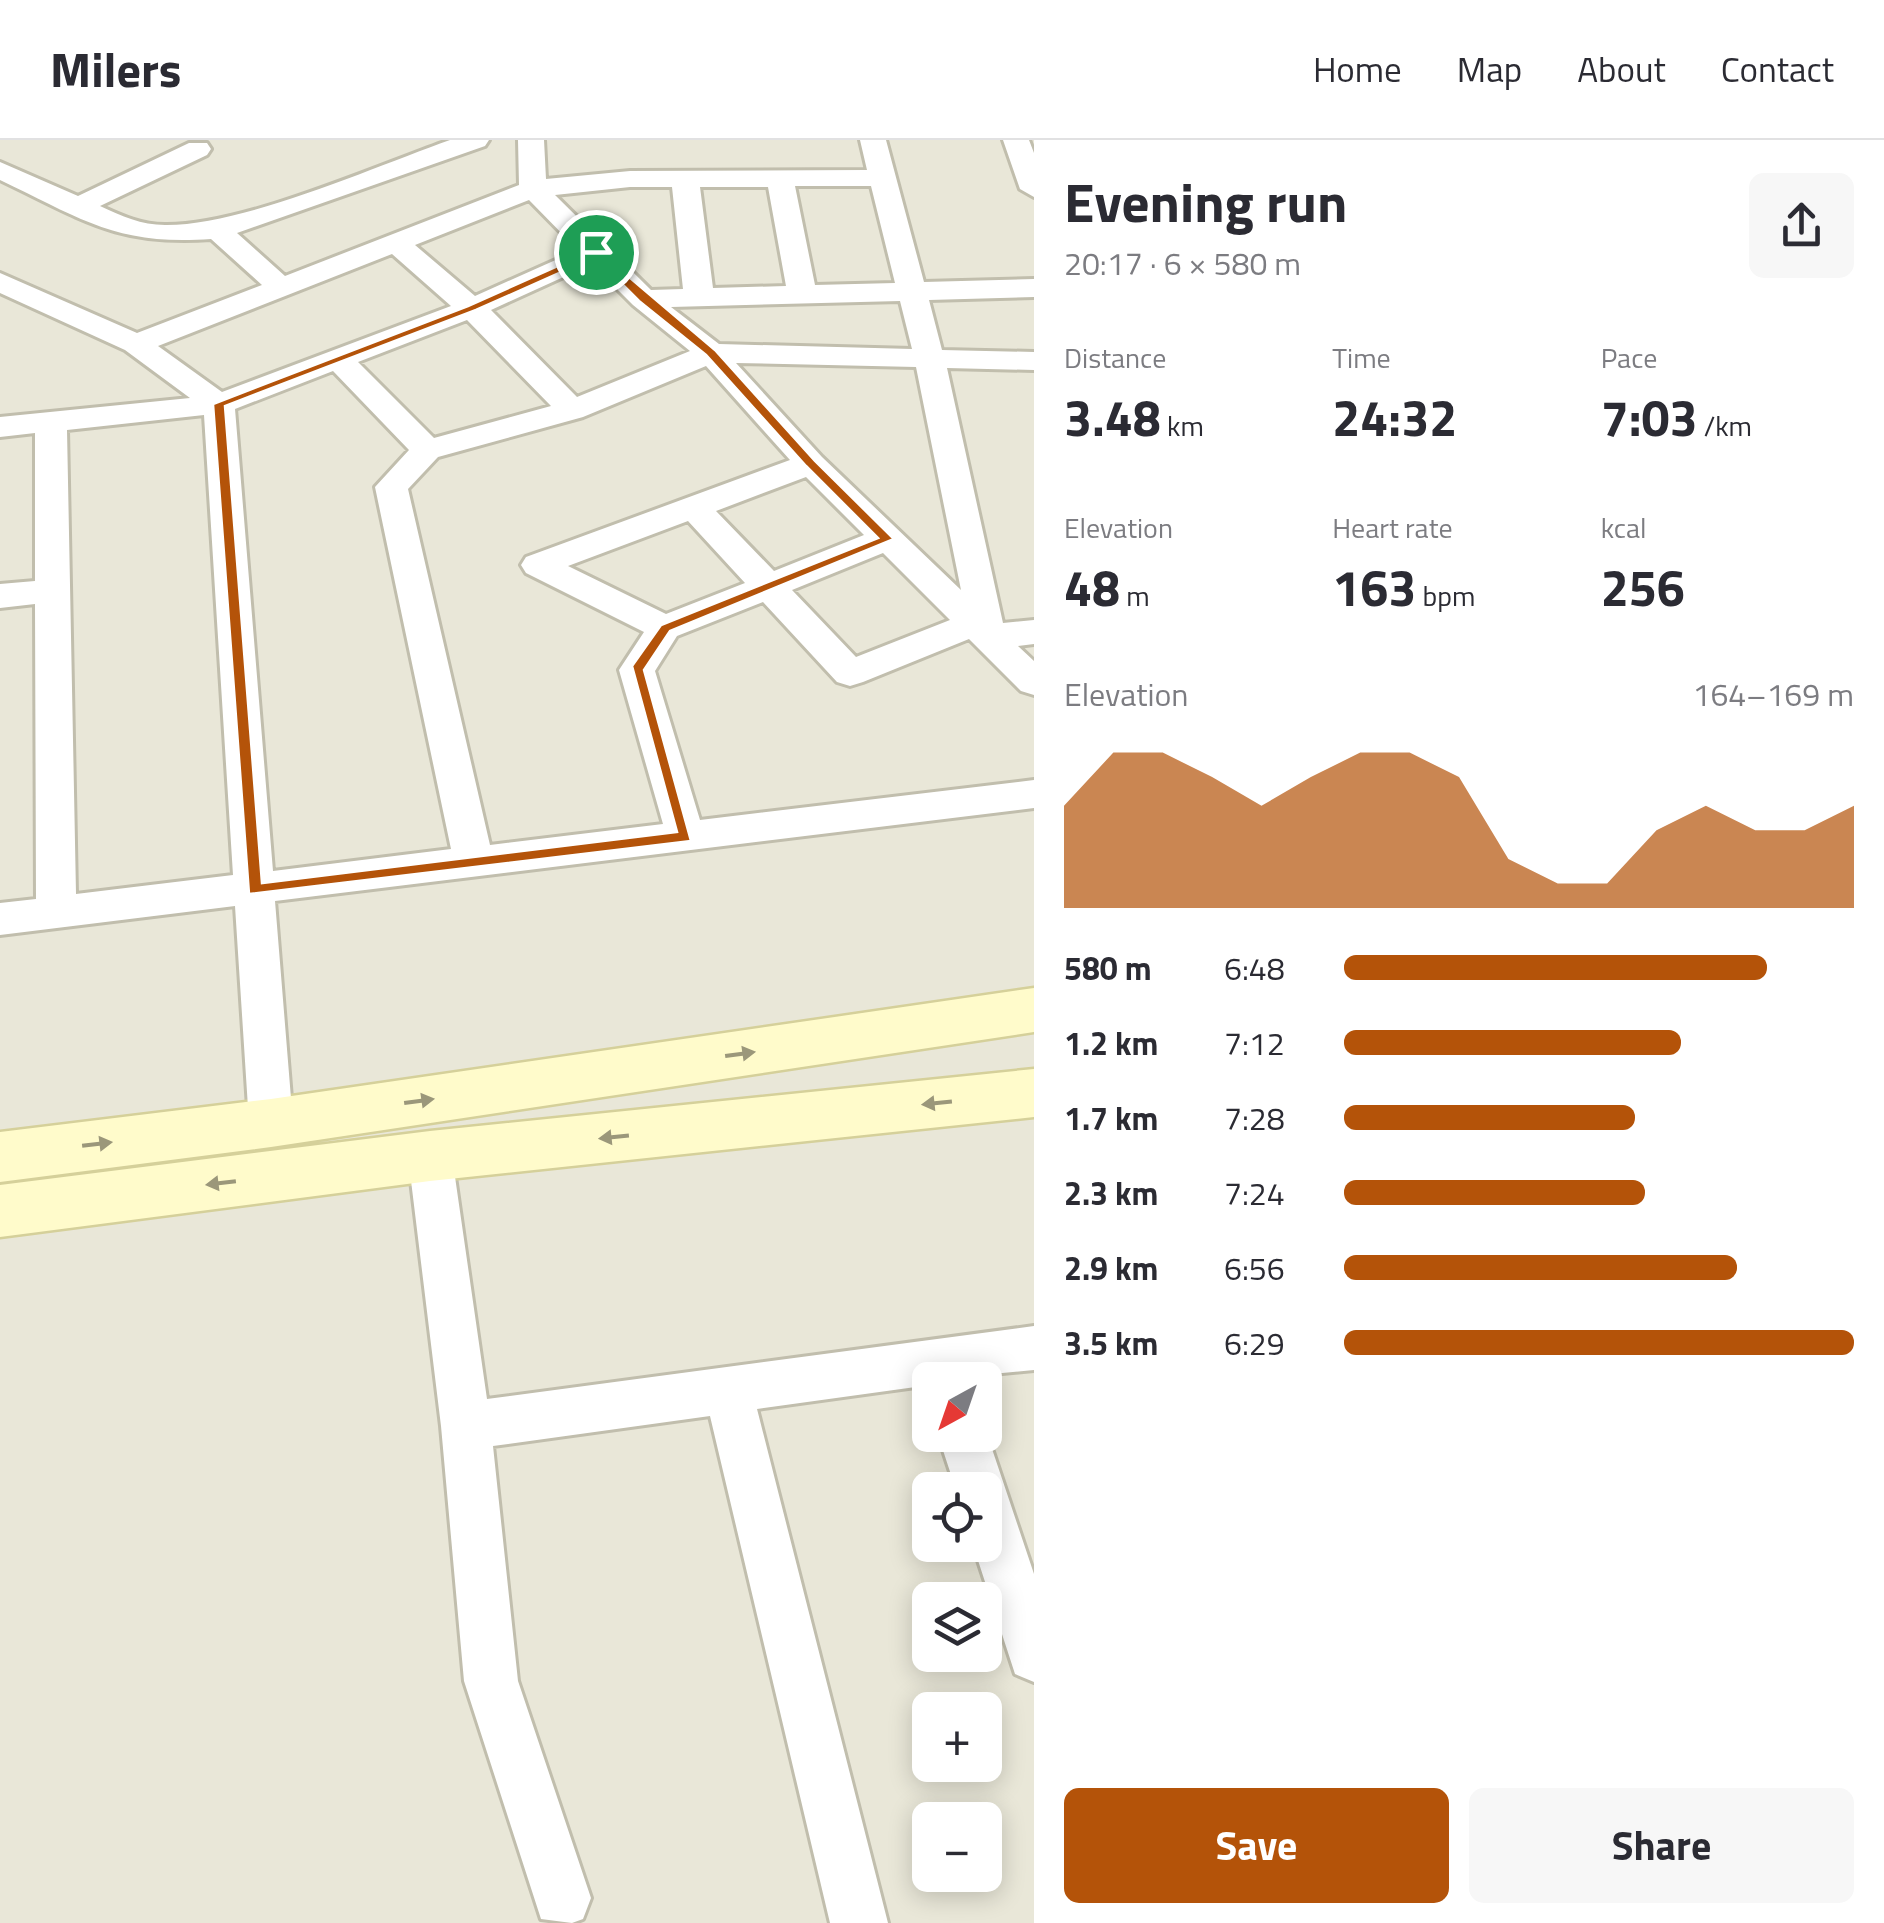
<!DOCTYPE html>
<html lang="en">
<head>
<meta charset="utf-8">
<style>
  :root { --surface:#fff; --page:#f7f7f7; --text:#2b2b33; --muted:#7c7c81; --line:#e1e1e2; --accent:#b45309 }
  body { margin:0; font-family:"Titillium Web",sans-serif; background:var(--page); color:var(--text); height:100vh; display:flex; flex-direction:column; font-size:38px; white-space:nowrap }
  * { box-sizing:border-box; margin:0 }
  p { font-size:32px; color:var(--muted) }
  .icon { flex:none; width:55px; height:55px; fill:none; stroke:currentColor; stroke-width:2; stroke-linecap:round; stroke-linejoin:round }
  .map { position:relative; flex:1; overflow:hidden }
  .side { display:flex; flex-direction:column; background:var(--surface); width:850px }
  .side>* { flex:none }
  .needle { width:65px; rotate:220deg }
  .fabs { position:absolute; left:912px; top:1222px; display:grid; gap:20px }
  .fabs a { display:grid; place-items:center; width:90px; height:90px; border-radius:15px; background:var(--surface); box-shadow:0 5px 25px #0003; font-size:50px }
  .pin { position:absolute; display:grid; place-items:center; width:85px; height:85px; color:#fff; margin:-42px; border:5px solid #fff; border-radius:50%; box-shadow:0 2px 10px #0007 }
  .round { display:grid; place-items:center; flex:none; width:105px; height:105px; border-radius:15px; background:var(--page) }
  .summary { display:flex; align-items:center; justify-content:space-between; height:170px; padding:0 30px }
  h1 { font-size:55px; font-weight:700; line-height:75px }
  .stats { display:grid; grid-template-columns:repeat(3,1fr); gap:15px; height:170px; padding:10px 30px }
  .stats div { display:grid; align-content:center }
  .stats b { font-size:50px; font-weight:700 }
  .stats small { font-size:28px; font-weight:400 }
  .stats p { font-size:28px }
  .chart { height:280px; padding:20px 30px }
  .chart p { display:flex; justify-content:space-between }
  .chart svg { width:100%; height:180px; margin-top:10px; fill:var(--accent); opacity:.7 }
  .primary-button { display:flex; gap:20px; margin-top:auto; padding:20px 30px }
  .primary-button a { flex:1; height:115px; border-radius:15px; background:var(--accent); color:#fff; font-size:40px; font-weight:700; line-height:115px; text-align:center }
  .primary-button a+a { background:var(--page); color:var(--text) }
  ul { padding:0 30px; list-style:none; font-size:32px }
  li { display:grid; grid-template-columns:160px 120px 1fr; align-items:center; height:75px }
  li i { height:25px; border-radius:12px; background:var(--accent) }
  header { display:flex; align-items:center; gap:60px; box-sizing:border-box; height:140px; padding:0 50px; background:var(--surface); border-bottom:2px solid var(--line) }
  header strong { font-size:48px }
  nav { display:flex; gap:55px; margin-inline-start:auto; font-size:35px }
  main { display:flex; flex:1; min-height:0 }
  .map>svg:first-child { display:block }
  .residential { fill:#e9e7d8; fill-rule:evenodd }
  .lines { fill:none; stroke-linecap:round; stroke-linejoin:round }
  .street-casing { stroke:#c1bead; stroke-width:6 }
  .secondary-casing { stroke:#d5d09a; stroke-width:5 }
  .street { fill:#fff; fill-rule:evenodd }
  .secondary { fill:#fffbcb; fill-rule:evenodd }
  .oneway { fill:#9b977a }
  .route { fill:#b45309; stroke:#fff; stroke-width:2.5; fill-rule:evenodd }
</style>
</head>
<body>
<header>
<strong>Milers</strong>
<nav><a>Home</a><a>Map</a><a>About</a><a>Contact</a></nav>
</header>
<main>
<div class="map">
<svg width="1034" height="1783" viewBox="0 0 1034 1783">
  <rect width="100%" height="100%" fill="#f5f4ea"/>
  <!-- residential -->
  <path class="residential" d="M0 0H1034V1783H0ZM930 1240H985V1295H930ZM930 1350H985V1405H930ZM930 1460H985V1515H930ZM930 1570H985V1625H930ZM930 1680H985V1735H930Z"/>
  <g class="lines">
    <defs>
      <path id="street" d="M450 0H489L485 6 237 93 285 136 519 45 518 0H544L546 39 630 31 867 30 860 0H886L924 142 1034 139V157L929 160 942 210 1034 212V230L947 228 1003 483 1034 480V504L1018 506 1034 521V555L1021 551 969 499 863 542 850 546 837 542 763 462 677 496 655 531 700 680 1034 640V668L275 761 293 983 287 996 271 1002 255 996 249 983 235 766 0 795V763L36 759 35 464 0 468V444L35 441V293L0 297V277L190 258 125 210 0 153V133L137 193 262 145 211 99C117 106 82 79 0 40V22L78 56 189 3H207L211 9 207 15 100 66C122 76 141 85 165 85 242 86 374 27 450 0ZM795 46H871L895 143 815 145ZM630 47H672L683 149 651 150 555 55ZM700 47H768L786 146 713 148ZM529 60 578 110 475 156 415 105ZM392 114 451 166 222 252 158 206ZM592 124 633 165 690 211 577 257 491 170ZM900 161 912 209 719 204 671 167ZM467 180 551 266 434 298 358 222ZM736 223 916 227 961 450 822 317ZM706 226 790 320 526 417 521 425 526 433 644 492 619 530 663 684 490 705 408 349 438 317 583 277ZM333 231 409 310 375 347 451 709 273 731 235 269ZM204 275 233 735 76 754 67 290ZM806 337 864 395 774 431 716 371ZM688 381 745 443 666 474 568 426ZM883 413 950 480 856 517 792 450Z
        M1003 0H1029L1034 13V57L1020 49Z
        M430 997 446 1002 452 1016 487 1259 1034 1186V1230L930 1240V1245L757 1269 888 1783H830L710 1276 493 1306 518 1541 591 1758 583 1779 572 1783 541 1779 464 1541 441 1286 408 1016 414 1002Z
        M985 1288 1034 1434V1542L1015 1534 973 1405H985V1350H956L938 1295H985Z"/>
      <path id="secondary" d="M1034 848V892L271 1007 0 1042V992L271 959Z
        M1034 929V977L430 1041 0 1097V1045L430 991Z"/>
    </defs>
    <!-- street casing -->
    <use href="#street" class="street-casing"/>
    <!-- secondary casing -->
    <use href="#secondary" class="secondary-casing"/>
    <!-- street -->
    <use href="#street" class="street"/>
    <!-- secondary -->
    <use href="#secondary" class="secondary"/>
  </g>
  <!-- one-way arrows -->
  <defs><path id="oneway-solid" d="M-6-.8H1V-3.2L6.5 0L1 3.2V.8H-6Z" transform="scale(2.5)"/></defs>
  <g class="oneway">
    <use href="#oneway-solid" transform="translate(740 914) rotate(-8)"/>
    <use href="#oneway-solid" transform="translate(419 961) rotate(-8)"/>
    <use href="#oneway-solid" transform="translate(937 963) rotate(174)"/>
    <use href="#oneway-solid" transform="translate(614 997) rotate(174)"/>
    <use href="#oneway-solid" transform="translate(97 1004) rotate(-7)"/>
    <use href="#oneway-solid" transform="translate(221 1043) rotate(173)"/>
  </g>
  <!-- route -->
  <path class="route" d="M596 109 715 210 815 321 894 399 670 491 644 530 691 701 249 754 213 264 468 166ZM595 117 639 161 706 215 806 326 878 398 661 485 632 526 677 692 262 743 225 266 476 170Z"/>
</svg>
<div class="fabs">
<a><svg class="needle" viewBox="-14 -14 28 28"><path d="M0-13l5 13h-10z" fill="#e53935"/><path d="M0 13l5-13h-10z" fill="#7c7c81"/></svg></a>
<a><svg class="icon" aria-label="locate" viewBox="0 0 24 24"><circle cx="12" cy="12" r="6"/><path d="M12 2v4M12 18v4M2 12h4M18 12h4"/></svg></a>
<a><svg class="icon" aria-label="layers" viewBox="0 0 24 24"><path d="M12 4l9 5-9 5-9-5zM3 14l9 5 9-5"/></svg></a>
<a>+</a>
<a>−</a>
</div>
<div class="pin" style="left:596px;top:112px;background:#1e9e55"><svg class="icon" aria-label="arrive" viewBox="0 0 24 24"><path d="M6 21V4h12l-3 4 3 4H6"/></svg></div>
</div>
<section class="side">
<div class="summary"><div><h1>Evening run</h1><p>20:17 · 6 × 580 m</p></div><a class="round"><svg class="icon" aria-label="share" viewBox="0 0 24 24"><path d="M12 15V3M7 8l5-5 5 5M5 13v7h14v-7"/></svg></a></div>
<div class="stats">
<div><p>Distance</p><b>3.48<small> km</small></b></div>
<div><p>Time</p><b>24:32</b></div>
<div><p>Pace</p><b>7:03<small> /km</small></b></div>
</div>
<div class="stats">
<div><p>Elevation</p><b>48<small> m</small></b></div>
<div><p>Heart rate</p><b>163<small> bpm</small></b></div>
<div><p>kcal</p><b>256</b></div>
</div>
<div class="chart"><p><span>Elevation</span>164–169 m</p>
<svg viewBox="0 0 160 44" preserveAspectRatio="none"><path d="M0 44V19L10 6L20 6L30 12L40 19L50 12L60 6L70 6L80 12L90 32L100 38L110 38L120 25L130 19L140 25L150 25L160 19V44z"/></svg>
</div>
<ul>
<li><b>580 m</b>6:48<i style="width:83%"></i></li>
<li><b>1.2 km</b>7:12<i style="width:66%"></i></li>
<li><b>1.7 km</b>7:28<i style="width:57%"></i></li>
<li><b>2.3 km</b>7:24<i style="width:59%"></i></li>
<li><b>2.9 km</b>6:56<i style="width:77%"></i></li>
<li><b>3.5 km</b>6:29<i style="width:100%"></i></li>
</ul>
<div class="primary-button"><a>Save</a><a>Share</a></div>
</section>
</main>
</body>
</html>
